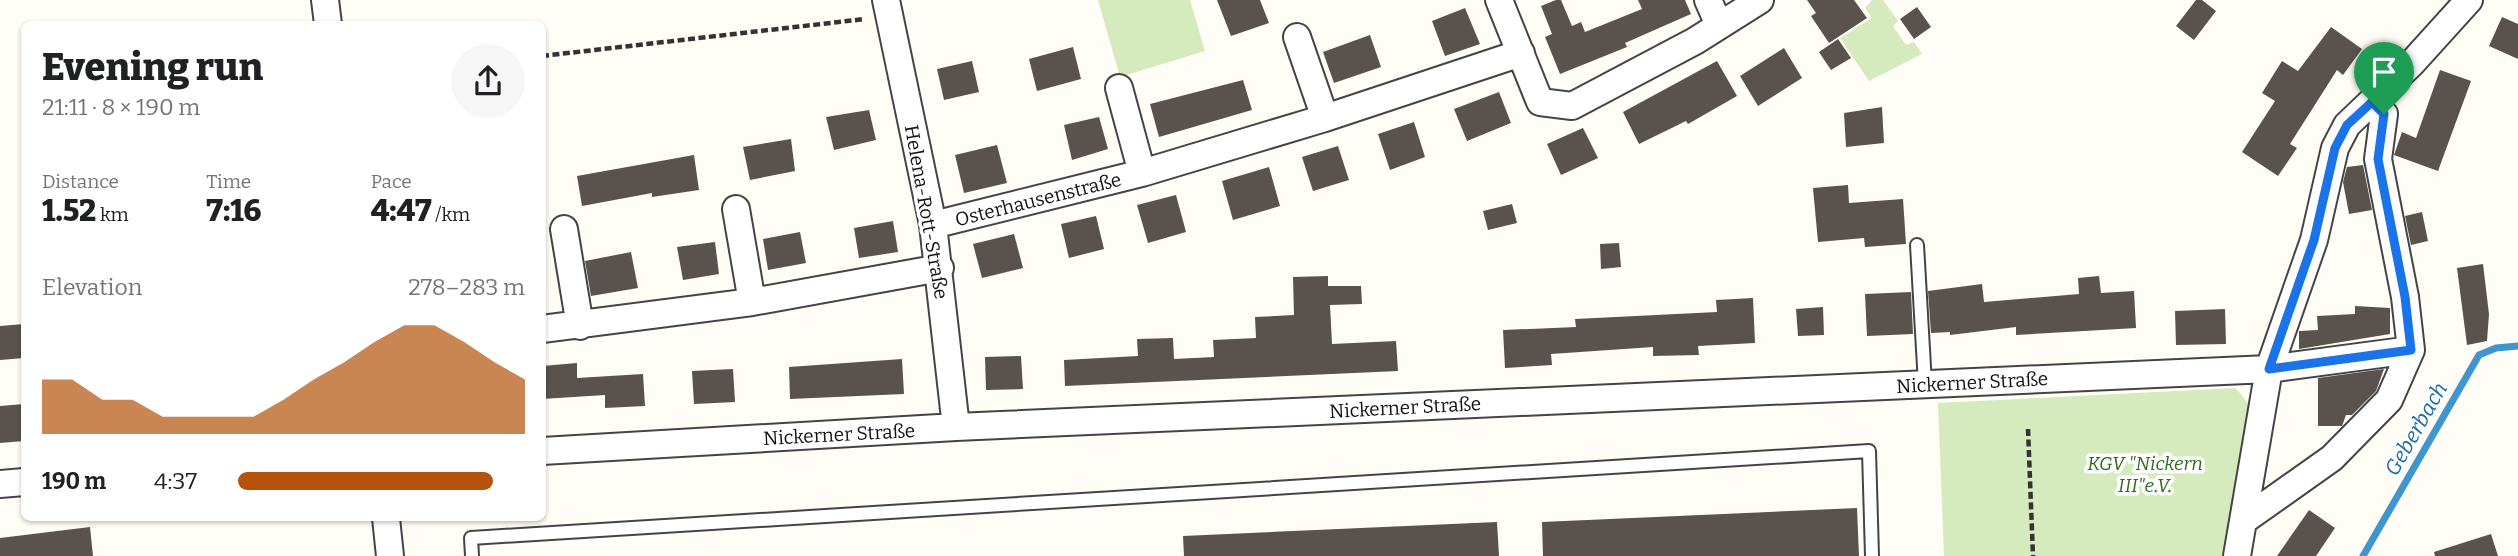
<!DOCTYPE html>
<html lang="en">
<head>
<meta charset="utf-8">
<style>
  :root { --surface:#fff; --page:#f6f6f6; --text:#202124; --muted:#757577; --accent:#b45309 }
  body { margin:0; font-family:Bitter,serif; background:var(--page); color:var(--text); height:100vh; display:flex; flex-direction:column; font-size:26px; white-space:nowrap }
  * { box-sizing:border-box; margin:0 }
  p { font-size:23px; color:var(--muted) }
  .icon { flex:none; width:38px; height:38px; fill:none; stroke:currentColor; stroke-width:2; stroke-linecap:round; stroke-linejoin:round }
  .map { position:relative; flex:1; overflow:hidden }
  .details { position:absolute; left:21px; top:21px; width:525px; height:500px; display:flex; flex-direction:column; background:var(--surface); border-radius:10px; box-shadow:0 2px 5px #0004 }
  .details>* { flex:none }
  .pin { position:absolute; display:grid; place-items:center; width:60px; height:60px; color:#fff; margin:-72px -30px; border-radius:50% 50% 50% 0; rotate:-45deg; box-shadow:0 0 7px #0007 }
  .pin .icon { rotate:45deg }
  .round { display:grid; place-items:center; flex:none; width:74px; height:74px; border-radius:37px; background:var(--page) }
  .head { display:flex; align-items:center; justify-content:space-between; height:119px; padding:0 21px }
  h1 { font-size:38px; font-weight:800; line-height:52px }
  .metrics { display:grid; grid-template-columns:repeat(3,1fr); gap:10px; height:119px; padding:7px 21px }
  .metrics div { display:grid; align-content:center }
  .metrics b { font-size:30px; font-weight:800 }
  .metrics small { font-size:19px; font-weight:400 }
  .metrics p { font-size:19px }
  .chart { height:196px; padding:14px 21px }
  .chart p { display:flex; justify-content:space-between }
  .chart svg { width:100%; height:126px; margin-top:7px; fill:var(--accent); opacity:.7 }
  ul { padding:0 21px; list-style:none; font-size:23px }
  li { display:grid; grid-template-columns:112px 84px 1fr; align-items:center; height:52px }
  li i { height:18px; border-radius:9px; background:var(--accent) }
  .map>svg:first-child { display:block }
  .green { fill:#d5ebbd }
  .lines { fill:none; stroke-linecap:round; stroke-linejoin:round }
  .stream { stroke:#3f96cf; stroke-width:7 }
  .building { fill:#5a524d }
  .service-casing { stroke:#444; stroke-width:16 }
  .minor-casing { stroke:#444; stroke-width:30 }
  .path { stroke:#333; stroke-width:4.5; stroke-dasharray:7 3.5; stroke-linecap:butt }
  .service { stroke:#fff; stroke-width:12 }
  .minor { stroke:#fff; stroke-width:26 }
  .route-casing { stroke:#fff; stroke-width:14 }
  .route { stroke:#1a73e8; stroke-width:9 }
  .labels { text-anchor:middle; stroke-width:7; stroke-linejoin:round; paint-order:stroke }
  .street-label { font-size:19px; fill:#111; stroke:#fff }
  .park-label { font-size:19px; font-style:italic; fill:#2f6b1f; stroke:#fff }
  .water-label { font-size:21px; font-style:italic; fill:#1768a6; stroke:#fff }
</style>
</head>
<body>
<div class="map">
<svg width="2518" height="556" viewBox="0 0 2518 556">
  <rect width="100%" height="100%" fill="#fffdf5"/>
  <!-- green -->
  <path class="green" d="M1098 0H1190L1205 51 1120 77Z
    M1872 0H1883L1898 21 1893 26 1906 45 1914 42 1922 54 1869 81 1840 38 1872 18 1865 8Z
    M2236 388 2250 406 2222 556H1944L1938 403Z"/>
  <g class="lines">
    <!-- stream -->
    <path class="stream" d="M2363 556 2479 355 2496 348 2518 346"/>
  </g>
  <!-- building -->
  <path class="building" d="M1217 0H1260L1269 23 1231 36Z
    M1556 0H1561L1572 26 1581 22 1585 32 1642 9 1638 0H1685L1691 14 1625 43 1627 47 1560 74 1545 37 1552 34 1541 6Z
    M1807 0H1854L1867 18 1829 43 1811 16 1816 13Z
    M2196 0H2202L2216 11 2194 40 2176 26Z
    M1917 7 1931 27 1914 39 1900 19Z
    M1465 8 1480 44 1445 56 1432 21Z
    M2502 17 2518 24V59L2489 46Z
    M2331 27 2362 49 2343 75 2337 70 2290 144 2297 148 2278 176 2242 152 2275 101 2262 93 2282 61 2298 71Z
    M1370 35 1381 67 1334 83 1323 52Z
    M1838 39 1851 58 1831 70 1819 52Z
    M1073 47 1081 79 1037 91 1029 59Z
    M1784 48 1802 78 1758 106 1740 76Z
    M972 61 979 92 944 100 937 69Z
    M1717 61 1737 96 1688 124 1686 121 1639 144 1623 112Z
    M2440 70 2471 81 2438 171 2394 155 2402 132 2416 138Z
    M1243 80 1252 110 1159 137 1150 104Z
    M1499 92 1511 123 1467 141 1454 109Z
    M1882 107 1884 143 1846 147 1844 113Z
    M869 110 876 140 834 150 826 117Z
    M1099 117 1108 149 1072 160 1064 125Z
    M1414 122 1425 157 1390 170 1378 134Z
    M1583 128 1598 158 1561 175 1547 144Z
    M791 139 795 171 750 180 743 147Z
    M997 145 1007 183 964 193 955 155Z
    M1338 146 1349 180 1313 191 1302 157Z
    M694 155 699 190 652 197V193L582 206 577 176Z
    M2363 165 2372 210 2349 214 2343 182 2347 167Z
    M1269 167 1280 206 1233 220 1222 181Z
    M1848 185 1849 203 1903 199 1906 244 1865 247 1864 238 1818 242 1813 188Z
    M1176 195 1186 232 1148 243 1137 205Z
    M1512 204 1517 223 1488 230 1483 211Z
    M2422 212 2428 241 2411 245 2405 216Z
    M1096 216 1104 249 1069 258 1061 224Z
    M893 221 898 252 859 258 854 228Z
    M800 232 806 263 768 270 763 239Z
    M1014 234 1023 268 982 278 973 244Z
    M715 242 719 274 683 280 677 247Z
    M1619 243 1621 267 1601 269 1600 244Z
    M631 252 638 288 591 296 585 261Z
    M2483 264 2489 314 2487 341 2467 345 2457 268Z
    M1328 276V286H1361L1362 304 1330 305 1332 344 1396 341 1398 371 1065 386 1064 360 1138 356 1137 339 1173 338 1174 359 1214 357 1213 340 1256 338 1255 317 1294 315 1293 277Z
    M2099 276 2101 293 2134 291 2136 328 2016 335V327L1950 335V332L1931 333 1928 291 1982 284 1984 302 2079 294 2078 278Z
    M1911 292 1913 334 1867 336 1865 294Z
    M1753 298 1755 343 1698 346 1699 355 1653 356V347L1551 354 1552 365 1505 368 1503 330 1576 327 1575 319 1717 312 1716 300Z
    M2355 306 2390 308V334L2299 349V331L2318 330 2317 316 2355 314Z
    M1823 307 1824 335 1798 336 1796 309Z
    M2225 309 2226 344 2176 345 2175 311Z
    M24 324V358L0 360V326Z
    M1021 356 1023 389 986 390 985 357Z
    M902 359 904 394 790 399 789 367Z
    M577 363V378L643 374 645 406 605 408V395L542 399V366Z
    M733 369 735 402 694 404 692 371Z
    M2384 369 2376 391 2352 415H2346L2342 426H2318V378Z
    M24 404V441L0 443V406Z
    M1857 508 1859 556H1543L1542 522Z
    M2309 510 2335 528 2316 556H2277Z
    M1497 522 1499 556H1184L1183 536Z
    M90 527 93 556H0V538Z
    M2491 534 2498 556H2435L2434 552Z"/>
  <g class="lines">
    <defs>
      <path id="service" d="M1917 245 1925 384
        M472 556 471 538 1869 451 1872 556"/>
      <path id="minor" d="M325 0 328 24
        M886 0 933 225 956 427
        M1499 0 1540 102 1572 106 1695 41 1760 0
        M1708 0 1719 25
        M1297 37 1325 118
        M1119 88 1142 173
        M736 209 752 302
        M933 225 1142 173 1325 118 1521 53
        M564 229 580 326
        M542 329 752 302 940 268
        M542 451 956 427 2269 369 2411 350
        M0 484 24 482
        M386 518 390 556
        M2243 521 2332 458 2389 400 2411 350 2405 297 2378 159 2384 114 2372 102
        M2237 556 2269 369 2314 240 2335 148 2347 125 2412 63 2469 0"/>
    </defs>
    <!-- service casing -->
    <use href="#service" class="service-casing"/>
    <!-- minor casing -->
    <use href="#minor" class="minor-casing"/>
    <!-- path -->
    <path class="path" d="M542 56 865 19
      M2028 429 2033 556"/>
    <!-- service -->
    <use href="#service" class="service"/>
    <!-- minor -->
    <use href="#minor" class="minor"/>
  </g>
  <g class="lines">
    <defs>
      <path id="route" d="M2372 102 2384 114 2378 159 2405 297 2411 350 2269 369 2314 240 2335 148 2347 125Z"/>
    </defs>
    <!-- route casing -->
    <use href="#route" class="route-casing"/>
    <!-- route -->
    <use href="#route" class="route"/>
  </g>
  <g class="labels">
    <!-- street labels -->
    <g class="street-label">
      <text transform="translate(1038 199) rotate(-14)" y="7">Osterhausenstraße</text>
      <text transform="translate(927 212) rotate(80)" y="7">Helena-Rott-Straße</text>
      <text transform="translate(1972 382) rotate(-3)" y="7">Nickerner Straße</text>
      <text transform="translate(1405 407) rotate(-3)" y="7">Nickerner Straße</text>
      <text transform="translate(839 434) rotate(-3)" y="7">Nickerner Straße</text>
    </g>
    <!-- park labels -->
    <g class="park-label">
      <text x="2145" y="470">KGV "Nickern<tspan x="2145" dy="22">III"e.V.</tspan></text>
    </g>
    <!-- water labels -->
    <g class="water-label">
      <text transform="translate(2416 429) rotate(-60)" y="7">Geberbach</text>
    </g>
  </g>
</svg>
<div class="pin" style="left:2384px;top:114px;background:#1e9e55"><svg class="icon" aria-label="arrive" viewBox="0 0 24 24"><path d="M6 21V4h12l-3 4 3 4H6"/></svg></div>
<section class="details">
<div class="head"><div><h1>Evening run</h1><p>21:11 · 8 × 190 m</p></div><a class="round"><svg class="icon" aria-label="share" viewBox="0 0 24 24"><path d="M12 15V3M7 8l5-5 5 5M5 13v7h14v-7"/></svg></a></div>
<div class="metrics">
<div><p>Distance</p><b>1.52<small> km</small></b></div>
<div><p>Time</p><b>7:16</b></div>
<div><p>Pace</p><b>4:47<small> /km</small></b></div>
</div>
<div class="chart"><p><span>Elevation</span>278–283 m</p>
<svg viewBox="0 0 160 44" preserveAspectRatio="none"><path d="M0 44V25L10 25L20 32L30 32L40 38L50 38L60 38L70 38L80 32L90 25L100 19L110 12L120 6L130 6L140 12L150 19L160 25V44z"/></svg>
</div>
<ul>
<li><b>190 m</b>4:37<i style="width:89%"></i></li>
</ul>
</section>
</div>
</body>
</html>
